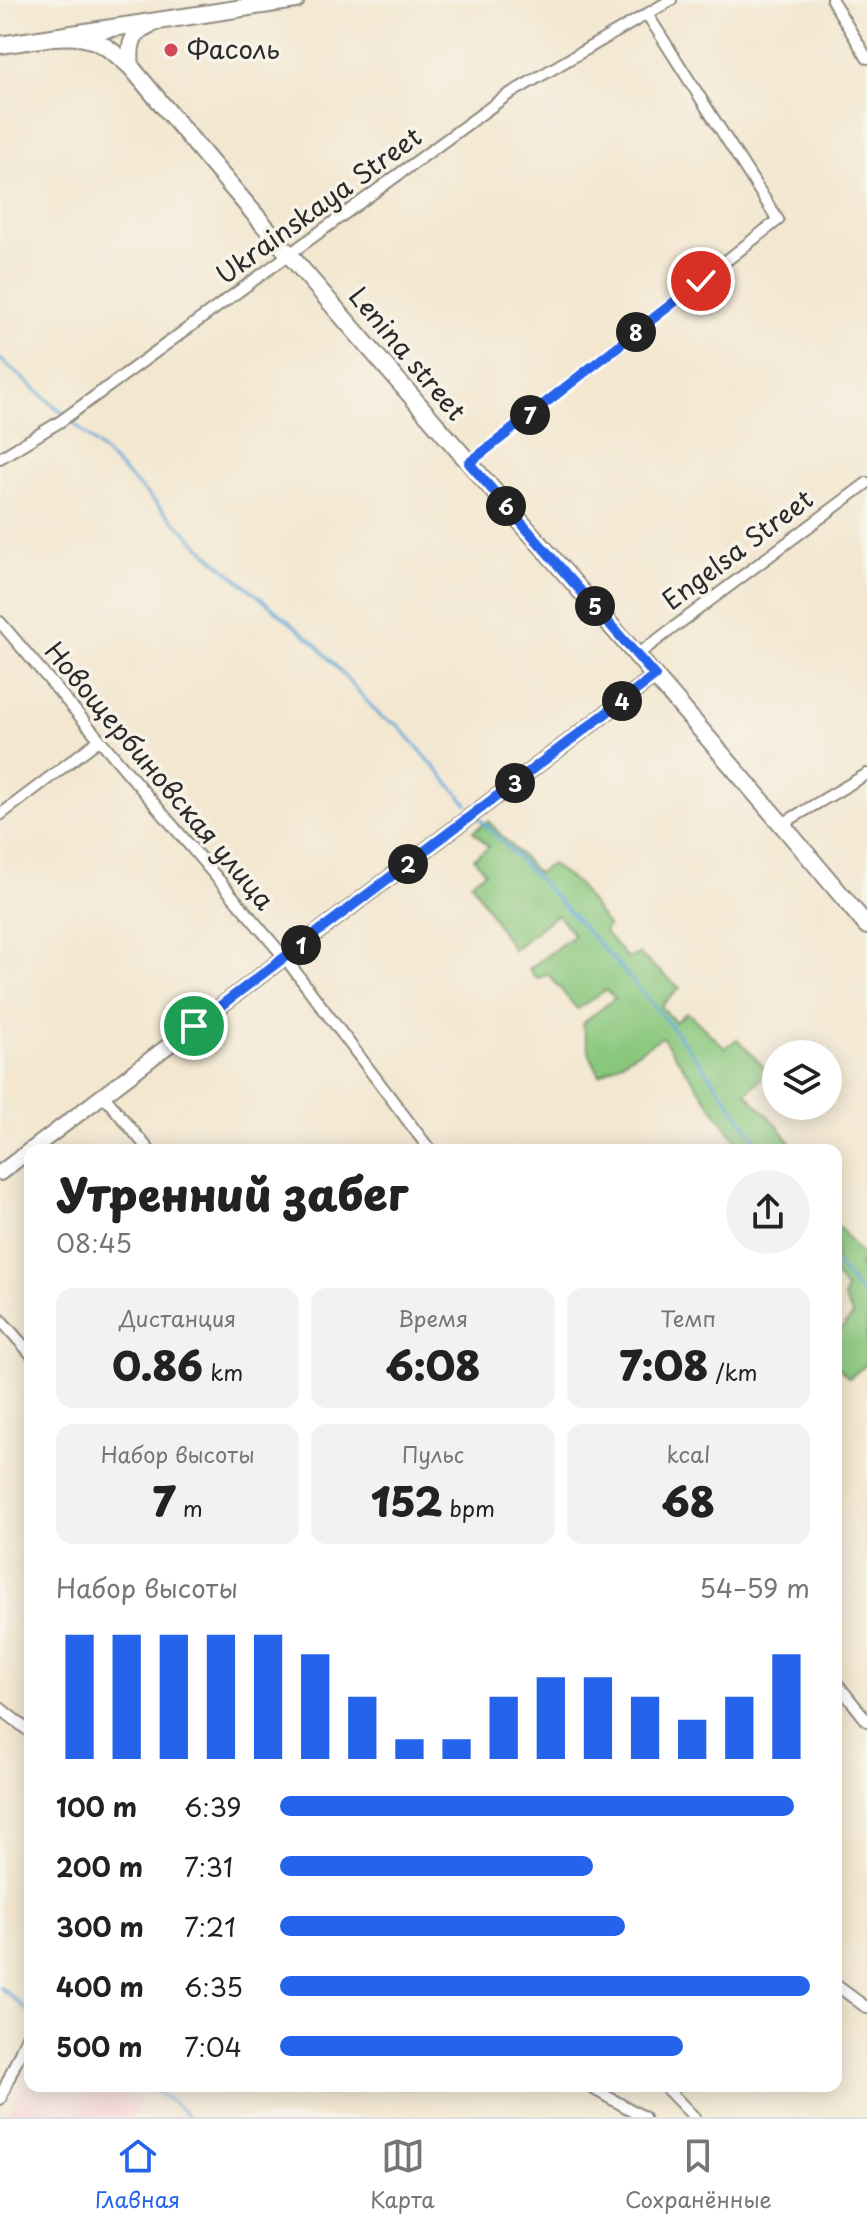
<!DOCTYPE html>
<html lang="ru">
<head>
<meta charset="utf-8">
<style>
  :root { --surface:#fff; --page:#f2f2f2; --text:#222; --muted:#767676; --line:#e0e0e0; --accent:#2563eb }
  body { margin:0; font-family:"Playpen Sans",sans-serif; background:var(--page); color:var(--text); height:100vh; display:flex; flex-direction:column; font-size:30px; white-space:nowrap }
  * { box-sizing:border-box; margin:0 }
  p { font-size:26px; color:var(--muted) }
  .icon { flex:none; width:44px; height:44px; fill:none; stroke:currentColor; stroke-width:2; stroke-linecap:round; stroke-linejoin:round }
  .map { position:relative; flex:1; overflow:hidden }
  .side { position:absolute; left:24px; top:1144px; width:818px; height:948px; display:flex; flex-direction:column; background:var(--surface); border-radius:16px; box-shadow:0 4px 20px #0003 }
  .side>* { flex:none }
  .fabs { position:absolute; left:762px; top:1040px; display:grid; gap:16px }
  .fabs a { display:grid; place-items:center; width:80px; height:80px; border-radius:50%; background:var(--surface); box-shadow:0 4px 20px #0003; font-size:40px }
  .pin { position:absolute; display:grid; place-items:center; width:68px; height:68px; color:#fff; margin:-34px; border:4px solid #fff; border-radius:50%; box-shadow:0 2px 8px #0007 }
  .km { position:absolute; width:40px; height:40px; margin:-20px; border-radius:50%; background:#222; color:#fff; font-size:22px; line-height:40px; text-align:center }
  .round { display:grid; place-items:center; flex:none; width:84px; height:84px; border-radius:42px; background:var(--page) }
  .overview { display:flex; align-items:center; justify-content:space-between; height:136px; padding:0 32px }
  h1 { font-size:44px; font-weight:800; line-height:60px }
  .metrics { display:grid; grid-template-columns:repeat(3,1fr); gap:12px; height:136px; padding:8px 32px }
  .metrics div { display:grid; align-content:center; border-radius:16px; background:var(--page); text-align:center }
  .metrics b { font-size:40px; font-weight:800 }
  .metrics small { font-size:22px; font-weight:400 }
  .metrics p { font-size:22px }
  .chart { height:224px; padding:16px 32px }
  .chart p { display:flex; justify-content:space-between }
  .chart svg { width:100%; height:144px; margin-top:8px; stroke:var(--accent); stroke-width:6 }
  ul { padding:0 32px; list-style:none; font-size:26px }
  li { display:grid; grid-template-columns:128px 96px 1fr; align-items:center; height:60px }
  li i { height:20px; border-radius:10px; background:var(--accent) }
  .menu { display:flex; justify-content:space-around; align-items:center; height:112px; border-top:2px solid var(--line); background:var(--surface); font-size:22px; color:var(--muted) }
  .menu a { display:grid; justify-items:center; gap:4px }
  .menu .active { color:var(--accent) }
  .map>svg:first-child { display:block }
  .built { fill:#f7cfd2 }
  .green { fill:#89c77d; stroke:#5a7954; stroke-width:2 }
  .lines { fill:none; stroke-linecap:round; stroke-linejoin:round }
  .stream { stroke:#61a7d7; stroke-width:3 }
  .street-casing { stroke:#8f897e; stroke-width:14 }
  .secondary-casing { stroke:#8f897e; stroke-width:18 }
  .primary-casing { stroke:#8f897e; stroke-width:20 }
  .street { stroke:#fff; stroke-width:10 }
  .secondary { stroke:#fff; stroke-width:14 }
  .primary { stroke:#fff; stroke-width:16 }
  .route-casing { stroke:#fff; stroke-width:16 }
  .route { stroke:#2563eb; stroke-width:10 }
  .poi-dot { fill:#d1495b; stroke:#f7f3e8; stroke-width:3 }
  .labels { text-anchor:middle; stroke-width:7; stroke-linejoin:round; paint-order:stroke }
  .poi-label { font-size:26px; fill:#2b2b2b; stroke:#f7f3e8; text-anchor:start }
  .street-label { font-size:26px; fill:#2b2b2b; stroke:#f7f3e8 }
</style>
</head>
<body>
<div class="map">
<svg width="867" height="2117" viewBox="0 0 867 2117">
  <rect width="100%" height="100%" fill="#f7f3e8"/>
  <filter id="ink" filterUnits="userSpaceOnUse"><feTurbulence type="fractalNoise" baseFrequency=".0125" numOctaves="2"/><feDisplacementMap in="SourceGraphic" scale="16" xChannelSelector="R" yChannelSelector="G"/><feConvolveMatrix kernelMatrix="1 2 1 2 8 2 1 2 1" color-interpolation-filters="sRGB"/></filter>
  <filter id="wash" filterUnits="userSpaceOnUse"><feTurbulence type="fractalNoise" baseFrequency=".006" numOctaves="4" result="noise"/><feDisplacementMap in="SourceGraphic" scale="32" xChannelSelector="R" yChannelSelector="G"/><feGaussianBlur stdDeviation="1.8" result="paint"/><feColorMatrix in="noise" values="0 0 0 0 0 0 0 0 0 0 0 0 0 0 0 0 0 1.4 0 .05"/><feComposite in="paint" operator="in"/></filter>
  <g filter="url(#wash)">
    <rect width="100%" height="100%" fill="#f3e7d0"/>
    <!-- built -->
    <path class="built" d="M30 2072V2086H119L141 2100 133 2117H7Z"/>
    <!-- green -->
    <path class="green" d="M488 821 537 873 551 864 577 884 608 926 604 931 628 959 639 954 680 988 661 1006 675 1022 687 1012 725 1048 737 1039 768 1071 746 1093 778 1126 796 1150H743L662 1037 600 1075 591 1058 582 1024 615 998 606 990 577 1009 548 974 537 979 529 969 574 935 557 914 513 950 471 882 485 872 474 858 489 847 473 831Z
      M836 1223 865 1260 858 1266 867 1275V1364L849 1378 836 1365V1335L853 1316 844 1298 846 1290 836 1276Z"/>
    <g class="lines">
      <!-- stream -->
      <path class="stream" d="M0 359 64 414
        M70 419 211 557 315 643 381 717 398 725 467 804
        M478 817C580 922 683 1027 762 1150
        M836 1264 867 1301
        M0 1987 28 2011
        M147 2086 174 2103 189 2117"/>
    </g>
  </g>
  <g filter="url(#ink)">
    <g class="lines">
      <defs>
        <path id="street" d="M832 0 867 58
          M0 458 61 421 506 96 671 0
          M469 463 778 220 647 14
          M0 622 285 958 430 1150
          M637 655 867 483
          M0 815 99 740
          M782 824 867 774
          M103 1095 149 1150
          M0 1319 30 1353
          M836 1682 867 1721
          M0 1708 30 1732
          M836 1985 867 2008
          M588 2086 644 2117
          M664 2086 694 2117
          M0 2099 30 2029"/>
        <path id="secondary" d="M31 1150 655 676
          M0 1173 30 1150"/>
        <path id="primary" d="M54 37C91 34 103 42 131 67 371 357 626 636 867 926
          M0 45 296 0
          M131 67C129 48 130 33 149 25"/>
      </defs>
      <!-- street casing -->
      <use href="#street" class="street-casing"/>
      <!-- secondary casing -->
      <use href="#secondary" class="secondary-casing"/>
      <!-- primary casing -->
      <use href="#primary" class="primary-casing"/>
      <!-- street -->
      <use href="#street" class="street"/>
      <!-- secondary -->
      <use href="#secondary" class="secondary"/>
      <!-- primary -->
      <use href="#primary" class="primary"/>
    </g>
  </g>
  <g class="lines" filter="url(#ink)">
    <defs>
      <path id="route" d="M194 1026 655 676 469 463 701 281"/>
    </defs>
    <!-- route casing -->
    <use href="#route" class="route-casing"/>
    <!-- route -->
    <use href="#route" class="route"/>
  </g>
  <!-- markers -->
  <circle class="poi-dot" cx="171" cy="50" r="8"/>
  <g class="labels">
    <!-- poi labels -->
    <g class="poi-label">
      <text x="187" y="59">Фасоль</text>
    </g>
    <!-- street labels -->
    <g class="street-label">
      <text transform="translate(319 206) rotate(-36)" y="9">Ukrainskaya Street</text>
      <text transform="translate(407 354) rotate(50)" y="9">Lenina street</text>
      <text transform="translate(738 550) rotate(-37)" y="9">Engelsa Street</text>
      <text transform="translate(159 776) rotate(50)" y="9">Новощербиновская улица</text>
    </g>
  </g>
</svg>
<div class="fabs">
<a><svg class="icon" aria-label="layers" viewBox="0 0 24 24"><path d="M12 4l9 5-9 5-9-5zM3 14l9 5 9-5"/></svg></a>
</div>
<div class="pin" style="left:194px;top:1026px;background:#1e9e55"><svg class="icon" aria-label="arrive" viewBox="0 0 24 24"><path d="M6 21V4h12l-3 4 3 4H6"/></svg></div>
<div class="pin" style="left:701px;top:281px;background:#d93025"><svg class="icon" aria-label="check" viewBox="0 0 24 24"><path d="M5 12l5 5 9-10"/></svg></div>
<b class="km" style="left:301px;top:945px">1</b>
<b class="km" style="left:408px;top:864px">2</b>
<b class="km" style="left:515px;top:783px">3</b>
<b class="km" style="left:622px;top:701px">4</b>
<b class="km" style="left:595px;top:606px">5</b>
<b class="km" style="left:506px;top:506px">6</b>
<b class="km" style="left:530px;top:415px">7</b>
<b class="km" style="left:636px;top:332px">8</b>
<section class="side">
<div class="overview"><div><h1>Утренний забег</h1><p>08:45</p></div><a class="round"><svg class="icon" aria-label="share" viewBox="0 0 24 24"><path d="M12 15V3M7 8l5-5 5 5M5 13v7h14v-7"/></svg></a></div>
<div class="metrics">
<div><p>Дистанция</p><b>0.86<small> km</small></b></div>
<div><p>Время</p><b>6:08</b></div>
<div><p>Темп</p><b>7:08<small> /km</small></b></div>
</div>
<div class="metrics">
<div><p>Набор высоты</p><b>7<small> m</small></b></div>
<div><p>Пульс</p><b>152<small> bpm</small></b></div>
<div><p>kcal</p><b>68</b></div>
</div>
<div class="chart"><p><span>Набор высоты</span>54–59 m</p>
<svg viewBox="0 0 160 44" preserveAspectRatio="none"><path d="M5 44V6M15 44V6M25 44V6M35 44V6M45 44V6M55 44V12M65 44V25M75 44V38M85 44V38M95 44V25M105 44V19M115 44V19M125 44V25M135 44V32M145 44V25M155 44V12"/></svg>
</div>
<ul>
<li><b>100 m</b>6:39<i style="width:97%"></i></li>
<li><b>200 m</b>7:31<i style="width:59%"></i></li>
<li><b>300 m</b>7:21<i style="width:65%"></i></li>
<li><b>400 m</b>6:35<i style="width:100%"></i></li>
<li><b>500 m</b>7:04<i style="width:76%"></i></li>
</ul>
</section>
</div>
<nav class="menu">
<a class="active"><svg class="icon" aria-label="home" viewBox="0 0 24 24"><path d="M3 11l9-7 9 7M6 9v11h12V9"/></svg>Главная</a>
<a><svg class="icon" aria-label="map" viewBox="0 0 24 24"><path d="M3 6l6-2 6 2 6-2v14l-6 2-6-2-6 2zM9 4v14M15 6v14"/></svg>Карта</a>
<a><svg class="icon" aria-label="saved" viewBox="0 0 24 24"><path d="M7 4h10v16l-5-4-5 4z"/></svg>Сохранённые</a>
</nav>
</body>
</html>
